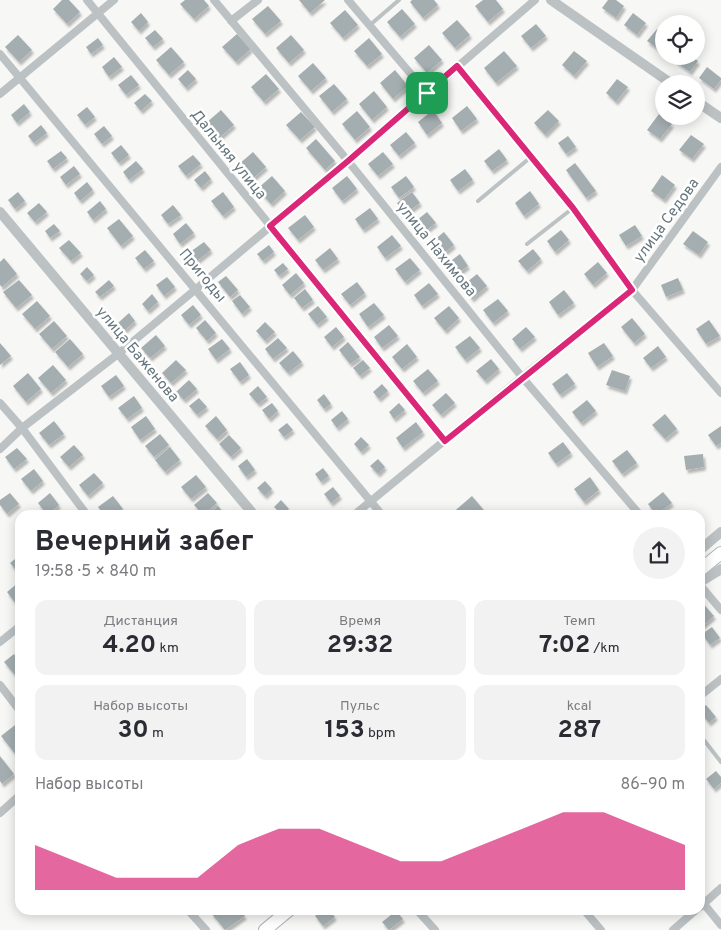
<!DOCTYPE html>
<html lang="ru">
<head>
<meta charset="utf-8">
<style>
  :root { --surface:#fff; --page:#f2f2f3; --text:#2b2b33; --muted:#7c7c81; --accent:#db2777 }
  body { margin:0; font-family:Overpass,sans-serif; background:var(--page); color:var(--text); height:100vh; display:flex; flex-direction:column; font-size:19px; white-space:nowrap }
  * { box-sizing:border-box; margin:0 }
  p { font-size:16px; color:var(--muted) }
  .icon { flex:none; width:28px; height:28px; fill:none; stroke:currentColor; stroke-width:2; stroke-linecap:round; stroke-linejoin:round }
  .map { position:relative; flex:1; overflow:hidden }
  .panel { position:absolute; left:15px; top:510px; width:690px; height:405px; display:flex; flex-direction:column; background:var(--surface); border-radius:15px; box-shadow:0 2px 12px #0003 }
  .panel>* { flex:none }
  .fabs { position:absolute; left:655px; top:15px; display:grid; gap:10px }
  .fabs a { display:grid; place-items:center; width:50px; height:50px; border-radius:50%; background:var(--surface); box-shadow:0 2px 12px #0003; font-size:25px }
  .pin { position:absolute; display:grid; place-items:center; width:42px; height:42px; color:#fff; margin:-21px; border-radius:10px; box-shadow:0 2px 8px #0006 }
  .round { display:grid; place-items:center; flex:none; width:52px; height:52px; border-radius:26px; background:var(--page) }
  .headline { display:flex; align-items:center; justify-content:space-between; height:85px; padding:0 20px }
  h1 { font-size:28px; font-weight:700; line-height:38px }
  .figures { display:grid; grid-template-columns:repeat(3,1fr); gap:8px; height:85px; padding:5px 20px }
  .figures div { display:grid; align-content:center; border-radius:12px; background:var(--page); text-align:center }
  .figures b { font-size:25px; font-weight:700 }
  .figures small { font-size:14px; font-weight:400 }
  .figures p { font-size:14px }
  .chart { height:140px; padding:10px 20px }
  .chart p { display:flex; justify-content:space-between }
  .chart svg { width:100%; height:90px; margin-top:5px; fill:var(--accent); opacity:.7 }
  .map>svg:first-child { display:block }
  .building { fill:#a4aeb1; filter:url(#shadow) }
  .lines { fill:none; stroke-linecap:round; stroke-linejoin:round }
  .primary-casing { stroke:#b0b6b9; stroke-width:14 }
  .service { stroke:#bcc2c4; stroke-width:4 }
  .minor { stroke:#bcc2c4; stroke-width:8 }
  .tertiary { stroke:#bcc2c4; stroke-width:10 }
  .primary { stroke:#fff; stroke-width:12 }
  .route-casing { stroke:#fff; stroke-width:10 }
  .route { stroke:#db2777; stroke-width:6 }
  .labels { text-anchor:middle; stroke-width:5; stroke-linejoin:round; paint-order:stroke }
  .street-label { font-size:15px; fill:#65767d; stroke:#fff }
</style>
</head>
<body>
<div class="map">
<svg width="721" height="930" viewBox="0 0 721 930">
  <defs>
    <filter id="shadow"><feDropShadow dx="2" dy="3.5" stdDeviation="1" flood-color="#0004"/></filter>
  </defs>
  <rect width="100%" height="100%" fill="#f7f7f5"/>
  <!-- building -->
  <path class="building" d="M62 0H69L80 12 67 24 53 9Z
    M185 0H204L209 6 194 19 180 4Z
    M299 0H325L310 13Z
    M412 0H434L438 5 423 18 410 2Z
    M483 0H496L503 9 488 22 475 6Z
    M608 0H616L624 6 616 18 602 8Z
    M268 6 281 21 265 34 252 19Z
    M402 9 415 24 400 37 387 22Z
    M345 10 358 25 343 38 330 23Z
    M141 13 148 22 139 31 131 22Z
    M633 13 646 23 637 35 624 25Z
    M457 20 470 35 455 48 442 33Z
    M536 24 546 36 531 48 521 36Z
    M657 29 664 34V53L647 41Z
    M155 30 163 39 153 47 145 38Z
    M237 34 251 49 236 62 222 47Z
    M18 35 32 50 19 62 5 47Z
    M291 35 304 50 289 63 276 48Z
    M98 38 103 45 91 54 86 47Z
    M369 38 382 54 367 66 354 51Z
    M429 45 442 60 427 73 414 58Z
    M171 47 184 62 169 75 156 60Z
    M504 51 517 66 496 83 484 68Z
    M574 51 587 61 574 76 562 65Z
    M678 56H691L698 61 690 72 675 61Z
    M114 57 122 67 109 77 102 67Z
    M313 63 326 78 311 91 298 76Z
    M707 67 721 78V80L714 89 699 78Z
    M188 70 196 79 186 88 178 79Z
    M395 70 408 86 393 99 380 83Z
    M266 74 279 89 264 102 251 87Z
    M131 75 139 85 126 95 118 85Z
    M617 79 628 87 616 102 606 93Z
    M334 84 347 99 332 112 319 96Z
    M374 91 387 107 372 120 359 104Z
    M145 94 152 101 141 111 134 103Z
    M24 104 30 112 17 123 11 115Z
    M467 106 477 119 461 131 452 118Z
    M87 107 95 117 85 125 77 115Z
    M221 110 234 125 219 138 206 123Z
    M433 110 442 123 427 135 418 122Z
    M548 110 559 121 545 135 534 123Z
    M357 111 370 127 355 140 342 124Z
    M301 112 315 127 300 140 286 125Z
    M659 114 672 124 660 139 647 130Z
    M41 125 47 133 34 143 28 136Z
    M104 126 112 136 102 144 94 134Z
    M406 132 415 143 399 156 390 145Z
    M691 135 704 144 692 159 679 150Z
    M568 136 576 147 566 154 558 143Z
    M316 139 335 161 325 170 306 148Z
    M121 145 129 155 119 163 111 153Z
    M499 149 507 160 492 171 484 161Z
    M61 151 67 158 53 169 47 161Z
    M253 152 266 167 251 180 238 165Z
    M383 152 393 164 378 176 368 164Z
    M193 155 201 164 186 176 178 166Z
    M136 161 143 169 129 180 123 172Z
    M575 163 596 191 586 198 566 170Z
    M74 166 80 174 66 185 60 177Z
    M465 169 473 180 458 191 450 180Z
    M205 171 211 179 201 188 194 180Z
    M662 175 675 185 664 200 651 191Z
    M272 176 285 191 271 204 257 189Z
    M347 176 357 189 342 201 332 188Z
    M406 176 414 187 399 198 391 187Z
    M87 182 93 190 80 201 74 193Z
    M530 191 539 204 524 216 515 203Z
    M18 192 25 201 15 209 8 200Z
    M223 192 234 207 223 216 211 201Z
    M412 192 420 203 405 214 397 203Z
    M100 201 106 209 93 220 87 212Z
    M39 203 47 212 35 222 27 213Z
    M173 205 181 215 168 224 161 215Z
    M370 208 378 219 363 230 355 219Z
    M427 212 436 223 420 235 412 224Z
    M305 215 314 227 298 240 288 228Z
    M119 219 133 236 121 246 107 228Z
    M186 223 194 233 180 244 173 234Z
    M54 224 60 231 50 238 45 231Z
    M635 225 642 236 626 246 619 235Z
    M561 230 569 240 555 252 547 241Z
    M693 231 708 242 699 255 683 244Z
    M444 232 454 245 439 257 429 244Z
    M392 235 401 246 385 258 377 247Z
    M69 240 81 253 71 261 59 248Z
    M204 242 211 250 197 261 190 252Z
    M269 245 274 252 263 261 257 254Z
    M330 248 338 259 323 270 315 260Z
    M533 249 541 259 527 271 518 261Z
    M145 250 154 261 144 269 135 258Z
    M460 254 468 266 453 277 444 266Z
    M4 258 17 274 2 287 0 285V262Z
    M410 258 420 270 405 282 395 269Z
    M598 262 607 273 593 285 584 274Z
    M283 263 288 269 279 276 274 270Z
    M87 267 94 275 87 281 80 274Z
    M296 273 304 283 290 295 282 285Z
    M477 274 487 286 472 299 462 286Z
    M226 276 238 290 230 297 218 282Z
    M167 277 175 287 164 296 156 285Z
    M678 278 683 290 666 297 661 285Z
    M19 280 32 295 16 308 3 292Z
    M109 280 114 286 100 297 95 292Z
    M357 282 365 293 350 305 341 294Z
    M429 283 438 294 422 306 414 295Z
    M305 289 313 300 302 308 294 298Z
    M564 290 574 303 558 315 549 302Z
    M152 294 158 302 148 311 142 304Z
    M240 295 250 307 242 314 232 301Z
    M498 299 508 311 493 323 483 310Z
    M37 301 50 316 35 329 22 314Z
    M374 303 384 315 368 327 359 314Z
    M193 305 201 315 189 325 181 315Z
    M318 306 327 317 317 325 308 314Z
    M449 306 459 318 445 331 434 318Z
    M129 313 135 321 125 330 118 323Z
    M632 318 645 334 634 343 621 327Z
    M205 320 216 333 207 341 196 328Z
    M709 320 720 336 706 344 696 329Z
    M54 321 67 336 52 349 39 334Z
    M265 322 275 332 265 341 256 331Z
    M389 325 398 336 382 348 374 337Z
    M336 327 344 337 332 347 324 337Z
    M526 327 535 337 520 349 512 339Z
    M156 335 165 346 150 358 141 348Z
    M470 336 480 348 465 360 455 347Z
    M278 338 287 348 273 359 265 349Z
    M70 339 83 354 68 367 55 352Z
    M222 339 230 349 216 360 208 349Z
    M348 342 360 357 350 364 339 350Z
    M0 343 11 356 0 365Z
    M604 343 613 356 597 367 588 353Z
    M407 344 417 357 402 369 392 357Z
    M658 346 666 357 651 368 643 358Z
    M293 351 302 362 288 373 279 363Z
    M491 359 499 369 485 381 476 371Z
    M176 360 186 370 171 383 162 373Z
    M363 360 370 368 360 376 353 368Z
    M240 362 249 375 240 382 230 369Z
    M53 365 66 380 51 393 38 378Z
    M428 369 438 381 423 393 413 381Z
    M612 370 630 376 625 391 606 385Z
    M28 373 41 389 26 402 13 386Z
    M567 373 575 384 560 395 552 384Z
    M116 375 124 386 109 397 101 386Z
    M189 380 197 389 184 400 176 392Z
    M382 384 388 391 379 399 373 392Z
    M258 386 267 397 258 404 249 394Z
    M446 393 455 403 441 415 432 405Z
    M324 394 331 404 324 409 317 400Z
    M134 396 142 408 127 419 118 408Z
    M199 398 207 407 197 415 189 406Z
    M587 400 596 411 581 423 572 412Z
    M272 403 278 411 269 419 262 410Z
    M399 403 405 410 394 419 389 412Z
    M342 411 348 419 337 428 331 420Z
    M665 414 677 429 665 439 652 425Z
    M146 416 155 429 140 440 131 427Z
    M216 416 227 430 217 439 205 426Z
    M54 421 64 434 49 445 39 433Z
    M416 422 423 432 403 448 396 438Z
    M287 423 293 430 284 437 278 430Z
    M721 426V443L716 446 708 435Z
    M160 434 169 445 154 457 145 446Z
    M229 435 241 448 231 457 219 444Z
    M361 437 369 445 361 452 354 444Z
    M563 442 571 453 556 464 548 453Z
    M74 445 83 455 69 467 60 457Z
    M170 447 180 460 165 472 155 460Z
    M17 448 27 459 14 469 5 457Z
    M627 450 637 463 622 474 612 461Z
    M703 454 704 467 686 470 684 456Z
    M247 459 255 470 246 477 238 466Z
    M378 459 385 467 378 474 370 466Z
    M323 468 329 476 321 482 315 474Z
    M34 469 43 481 31 491 21 479Z
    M94 473 103 483 88 496 79 485Z
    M196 475 206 487 191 499 181 487Z
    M590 477 599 490 584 502 574 489Z
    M265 481 272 489 265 496 257 488Z
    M333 487 340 496 331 503 324 494Z
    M663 492 672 503 656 515 648 504Z
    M10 493 19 504 7 514 0 505V500Z
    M50 493 59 505 47 515 38 503Z
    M208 493 217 503 203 515 194 505Z
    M113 496 123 509 114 515H104L98 507Z
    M472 496 488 515H450Z
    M281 500 289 509 282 515 274 507Z
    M218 506 226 515H208Z
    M20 555V575L10 563Z
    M19 582 20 601 16 604 7 592Z
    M700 600 714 616 700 628Z
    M712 627 720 638 710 645 702 634Z
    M14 654 20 662V671L15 675 4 662Z
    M706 705 716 717 709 723 700 712V710Z
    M15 725 20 732V760L1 736Z
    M0 756 14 774 2 784 0 781Z
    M716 771 721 777V783L714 789 706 779Z
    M215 910H240L245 916 225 930 211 913Z
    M323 910H329L335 917 323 926 315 916Z
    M396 911 403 919 389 930 382 922Z"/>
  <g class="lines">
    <defs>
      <path id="primary" d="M700 570 721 553
        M265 930 289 910"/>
    </defs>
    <!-- primary casing -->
    <use href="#primary" class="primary-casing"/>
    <!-- service -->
    <path class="service" d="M370 25 399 0
      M478 201 531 157
      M527 244 573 208
      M700 735 721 762"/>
    <!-- minor -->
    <path class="minor" d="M87 0 445 441
      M214 0 348 161 522 377 640 515
      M348 0 427 93
      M231 21 258 0
      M0 54 382 515
      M457 66 573 208 632 290 721 393
      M0 94 114 0
      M0 403 22 428 87 515
      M0 449 22 428 118 354 196 289 348 161 535 0
      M354 515 522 377 632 290 721 167
      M700 585 721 610
      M0 642 20 626
      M0 685 20 711
      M700 696 721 679
      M0 813 20 795
      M700 899 721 925
      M700 907 721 888
      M188 910 206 930
      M417 910 435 930
      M584 910 601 930
      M673 930 696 910"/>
    <!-- tertiary -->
    <path class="tertiary" d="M551 0 672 84
      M696 101 721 118
      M0 212 254 515
      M700 550 721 532
      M700 582 721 569"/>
    <!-- primary -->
    <use href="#primary" class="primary"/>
  </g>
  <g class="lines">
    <defs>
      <path id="route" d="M457 66 573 208 632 290 445 441 270 226 348 161Z"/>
    </defs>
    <!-- route casing -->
    <use href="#route" class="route-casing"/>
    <!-- route -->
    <use href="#route" class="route"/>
  </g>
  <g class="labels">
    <!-- street labels -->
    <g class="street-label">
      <text transform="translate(229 154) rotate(51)" y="5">Дальняя улица</text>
      <text transform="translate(666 220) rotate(-54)" y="5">улица Седова</text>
      <text transform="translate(437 249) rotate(51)" y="5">улица Нахимова</text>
      <text transform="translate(203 275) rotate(50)" y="5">Пригоды</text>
      <text transform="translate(138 354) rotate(50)" y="5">улица Баженова</text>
    </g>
  </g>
</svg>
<div class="fabs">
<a><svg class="icon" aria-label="locate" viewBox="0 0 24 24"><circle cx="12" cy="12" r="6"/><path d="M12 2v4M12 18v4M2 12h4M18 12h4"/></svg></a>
<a><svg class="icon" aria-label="layers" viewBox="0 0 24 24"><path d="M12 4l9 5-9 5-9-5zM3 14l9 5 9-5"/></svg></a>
</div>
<div class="pin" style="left:427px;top:93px;background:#1e9e55"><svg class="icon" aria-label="arrive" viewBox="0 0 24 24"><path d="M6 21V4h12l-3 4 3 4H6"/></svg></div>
<section class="panel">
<div class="headline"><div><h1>Вечерний забег</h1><p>19:58 · 5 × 840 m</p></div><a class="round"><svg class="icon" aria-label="share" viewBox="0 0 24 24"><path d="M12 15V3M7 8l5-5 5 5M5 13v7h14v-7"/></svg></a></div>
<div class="figures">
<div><p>Дистанция</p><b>4.20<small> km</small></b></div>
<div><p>Время</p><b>29:32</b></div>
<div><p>Темп</p><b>7:02<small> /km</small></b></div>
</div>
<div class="figures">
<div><p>Набор высоты</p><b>30<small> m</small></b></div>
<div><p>Пульс</p><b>153<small> bpm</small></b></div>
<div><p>kcal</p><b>287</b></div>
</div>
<div class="chart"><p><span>Набор высоты</span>86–90 m</p>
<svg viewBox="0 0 160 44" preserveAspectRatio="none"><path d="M0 44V22L10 30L20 38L30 38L40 38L50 22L60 14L70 14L80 22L90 30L100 30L110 22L120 14L130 6L140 6L150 14L160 22V44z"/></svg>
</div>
</section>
</div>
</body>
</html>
